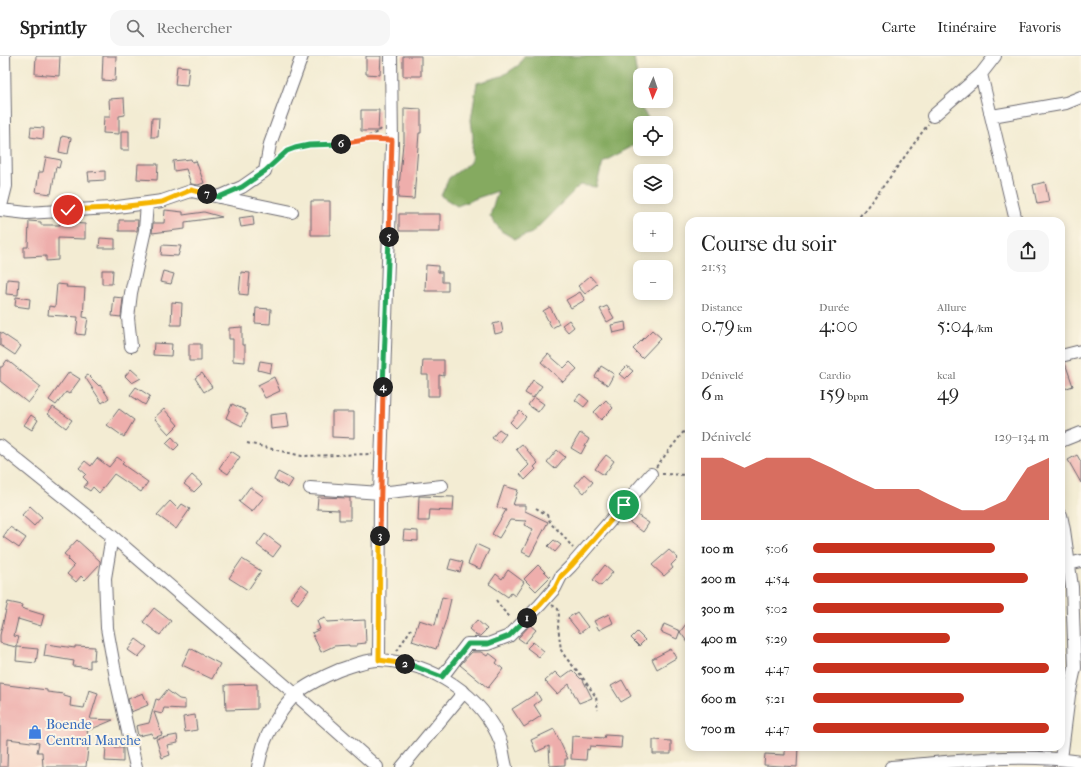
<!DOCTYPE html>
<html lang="fr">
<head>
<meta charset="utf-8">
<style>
  :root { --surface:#fff; --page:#f6f6f6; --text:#222; --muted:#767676; --line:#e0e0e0; --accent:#c8321e }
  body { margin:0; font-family:"IM FELL French Canon",serif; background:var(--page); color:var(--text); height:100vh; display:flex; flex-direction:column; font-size:15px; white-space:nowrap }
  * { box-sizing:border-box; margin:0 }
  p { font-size:13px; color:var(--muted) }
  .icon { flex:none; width:22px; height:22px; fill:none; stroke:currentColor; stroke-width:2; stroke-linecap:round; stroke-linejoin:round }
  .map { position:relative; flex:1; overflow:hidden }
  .sheet { position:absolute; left:685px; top:161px; width:380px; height:534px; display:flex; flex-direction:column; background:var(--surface); border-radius:12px; box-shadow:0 2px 10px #0003 }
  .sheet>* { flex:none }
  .needle { width:26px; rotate:182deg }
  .controls { position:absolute; left:633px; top:12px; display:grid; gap:8px }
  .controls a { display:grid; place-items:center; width:40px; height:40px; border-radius:8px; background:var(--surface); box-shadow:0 2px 10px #0003; font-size:20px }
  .pin { position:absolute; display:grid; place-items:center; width:34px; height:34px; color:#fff; margin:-17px; border:2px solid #fff; border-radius:50%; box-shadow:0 1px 4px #0007 }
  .km { position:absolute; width:20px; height:20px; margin:-10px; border-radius:50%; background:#222; color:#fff; font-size:11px; line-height:20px; text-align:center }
  .round { display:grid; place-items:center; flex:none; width:42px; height:42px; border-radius:12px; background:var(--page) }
  .headline { display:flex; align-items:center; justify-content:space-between; height:68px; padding:0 16px }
  h1 { font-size:22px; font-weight:600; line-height:30px }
  .figures { display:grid; grid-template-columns:repeat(3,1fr); gap:6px; height:68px; padding:4px 16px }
  .figures div { display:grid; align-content:center }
  .figures b { font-size:20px; font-weight:600 }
  .figures small { font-size:11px; font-weight:400 }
  .figures p { font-size:11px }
  .chart { height:112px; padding:8px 16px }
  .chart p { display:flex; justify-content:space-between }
  .chart svg { width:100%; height:72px; margin-top:4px; fill:var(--accent); opacity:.7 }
  ul { padding:0 16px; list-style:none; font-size:13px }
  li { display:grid; grid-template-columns:64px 48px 1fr; align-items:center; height:30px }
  li i { height:10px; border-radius:5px; background:var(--accent) }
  header { display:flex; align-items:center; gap:24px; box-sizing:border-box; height:56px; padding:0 20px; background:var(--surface); border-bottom:1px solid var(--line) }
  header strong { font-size:19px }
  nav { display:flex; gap:22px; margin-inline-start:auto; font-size:14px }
  .search { width:280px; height:36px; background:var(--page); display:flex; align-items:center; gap:10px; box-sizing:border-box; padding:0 14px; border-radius:12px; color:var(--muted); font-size:15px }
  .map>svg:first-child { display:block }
  .built { fill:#f5d2c2 }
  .forest { fill:#85aa60; stroke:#54664e }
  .building { fill:#eeaeac }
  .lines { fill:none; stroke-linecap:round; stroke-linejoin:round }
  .minor-casing { stroke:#6b6970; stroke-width:14 }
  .path { stroke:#6b6970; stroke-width:2; stroke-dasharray:3 3; stroke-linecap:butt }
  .minor { stroke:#fff; stroke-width:12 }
  .split-1-casing { stroke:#fff; stroke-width:8 }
  .split-2-casing { stroke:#fff; stroke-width:8 }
  .split-3-casing { stroke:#fff; stroke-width:8 }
  .split-4-casing { stroke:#fff; stroke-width:8 }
  .split-5-casing { stroke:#fff; stroke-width:8 }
  .split-6-casing { stroke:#fff; stroke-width:8 }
  .split-7-casing { stroke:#fff; stroke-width:8 }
  .split-8-casing { stroke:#fff; stroke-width:8 }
  .split-1 { stroke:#f5b400; stroke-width:5 }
  .split-2 { stroke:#22a559; stroke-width:5 }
  .split-3 { stroke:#f5b400; stroke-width:5 }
  .split-4 { stroke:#f0652b; stroke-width:5 }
  .split-5 { stroke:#22a559; stroke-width:5 }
  .split-6 { stroke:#f0652b; stroke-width:5 }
  .split-7 { stroke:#22a559; stroke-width:5 }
  .split-8 { stroke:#f5b400; stroke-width:5 }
  .labels { text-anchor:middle; stroke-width:4; stroke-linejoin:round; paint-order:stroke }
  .shop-label { font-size:14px; fill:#366cbe; stroke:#fcf5e5; text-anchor:start }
</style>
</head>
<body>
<header>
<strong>Sprintly</strong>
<div class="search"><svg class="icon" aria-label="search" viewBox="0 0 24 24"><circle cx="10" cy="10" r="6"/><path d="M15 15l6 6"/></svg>Rechercher</div>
<nav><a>Carte</a><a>Itinéraire</a><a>Favoris</a></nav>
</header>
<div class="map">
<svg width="1081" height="711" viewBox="0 0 1081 711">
  <rect width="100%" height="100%" fill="#fcf5e5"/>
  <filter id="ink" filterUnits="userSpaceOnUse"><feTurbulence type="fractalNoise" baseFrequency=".025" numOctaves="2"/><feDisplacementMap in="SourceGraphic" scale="8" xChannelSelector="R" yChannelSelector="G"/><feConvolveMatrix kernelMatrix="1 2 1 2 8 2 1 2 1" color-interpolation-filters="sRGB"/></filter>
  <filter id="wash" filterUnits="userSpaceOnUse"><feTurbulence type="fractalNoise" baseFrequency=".012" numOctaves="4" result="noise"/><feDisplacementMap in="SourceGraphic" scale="16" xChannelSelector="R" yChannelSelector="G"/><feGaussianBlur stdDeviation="0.9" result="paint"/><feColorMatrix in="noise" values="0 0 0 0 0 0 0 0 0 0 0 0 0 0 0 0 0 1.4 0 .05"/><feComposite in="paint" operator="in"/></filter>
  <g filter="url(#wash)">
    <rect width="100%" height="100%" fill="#f3ecd3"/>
    <!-- built -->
    <path class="built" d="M0 626 76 640 66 711H0Z"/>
    <!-- forest -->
    <path class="forest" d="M524 0H631L634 1 637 22 638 47 648 62 633 70 640 80 631 91 603 106 596 131 580 129 532 177 515 183 501 175 490 160 498 135 477 142 457 150 441 140 449 122 471 106 473 80 471 64 477 27 502 20 519 9Z"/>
    <g id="blocks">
      <!-- building -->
      <path class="building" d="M36 0H60L59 20 35 18Z
        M103 0H116L115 25 102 24Z
        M366 0H381L380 19 366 18Z
        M403 0H421V20H403Z
        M177 10 189 11 187 30 175 29Z
        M124 42 125 59 119 60V78L103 77 104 61H110L109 43Z
        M404 52 421 53V77H419L414 143 398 142 403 87H404Z
        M361 54H379L378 75H361Z
        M152 62H159L158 81H151Z
        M31 71 44 72 43 83 30 81Z
        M121 75H129V94H121Z
        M62 80 71 82 68 98 59 96Z
        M46 101 61 104 59 112 56 111 51 138 36 136 39 116H43Z
        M191 103 192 106 196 105 204 127 198 129 191 128 186 113 174 115 173 105Z
        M138 108H158L157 124 137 123Z
        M105 115V124L89 125 88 116Z
        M1045 126 1049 146 1037 148 1033 129Z
        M311 145H330V179H311Z
        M165 154 183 156V159L204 156 222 161 185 166V173L152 177 153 167H164Z
        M399 158H440V175H399Z
        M253 160 254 169 241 171 239 162Z
        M60 164H68V167L85 168V183L58 182V204L46 205V200L24 201V191H28L29 165 41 166V169H60Z
        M119 164H138L137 175H119Z
        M100 182 115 183V192H99Z
        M162 189 181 190 178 200 161 199Z
        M426 209 438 210V216H442V226H448V235H425Z
        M102 214H113L112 228H102Z
        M163 215 174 218 171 228 160 226Z
        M241 216 250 217 248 239 239 238Z
        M590 220 597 228 585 238 578 230Z
        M7 223 19 224 18 239 6 238Z
        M57 228 67 229 66 231 85 232 83 261 88 262 85 279 76 278 78 261 48 259 49 250 55 251Z
        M580 236 585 244 571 252 566 244Z
        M16 241 30 243 29 252 15 250Z
        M114 241 123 242 121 261 112 260Z
        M172 246 182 247 181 269H171Z
        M607 250 614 262 607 266 600 253Z
        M550 251 559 268 552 272 543 255Z
        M256 252 271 253 270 268 255 267Z
        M569 264 574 271 568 276 562 269Z
        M501 266 503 276 495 278 493 268Z
        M625 266 626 274 613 277 611 269Z
        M242 271V289H245V306L233 305V283H229V272Z
        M652 274 661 282 642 302 633 293Z
        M0 276 21 290 15 299 0 289Z
        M154 287 172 288 171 300 153 299Z
        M189 288H201V305H189Z
        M548 298 564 312 570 306 577 313 563 326 541 306Z
        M7 304 41 331 28 347 0 325V311H2Z
        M423 304H444V320L439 319V340H428V319H422Z
        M260 305 272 307 270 317 258 314Z
        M1061 307H1065L1073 330 1061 334Z
        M601 310 614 318 608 329 595 321Z
        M627 310 633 315 625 323 619 318Z
        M131 313 141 322 132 327 125 320Z
        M69 316 80 323 69 338 66 336 56 349 49 344Z
        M202 317 212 331 204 336 195 322Z
        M88 319 99 330 100 329 109 342 102 347 85 321Z
        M274 321 280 335 265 342 258 329Z
        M533 324 542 330 533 342 525 337Z
        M136 331 150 340 145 349 130 339Z
        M580 338 589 345 584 351 575 344Z
        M534 341 544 348 538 356 528 349Z
        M606 344 613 352 601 364 594 356Z
        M232 348 245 354V357L248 358 242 370 226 362Z
        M53 351 72 364 66 372 48 358Z
        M119 353 134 364 124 381 107 369Z
        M164 353 178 369 169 378 154 362Z
        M520 355 526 361 516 372 510 366Z
        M332 356H354V382L332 381Z
        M287 357 289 371 271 373 270 359Z
        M31 359 38 364 32 374 24 369Z
        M499 373 506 378 499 387 492 382Z
        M580 377 589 383 581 398 571 392Z
        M172 381 179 389 174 394 166 387Z
        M522 388 538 407 534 411 536 413 525 424 520 418 529 409 516 393Z
        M557 394 565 401 555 413 547 406Z
        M231 395 240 401 228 418 219 412Z
        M606 399 614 405 604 419 595 413Z
        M1077 399 1081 406V427L1068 404Z
        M117 401 124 406 122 408 148 426 141 436 114 418 99 437 93 431 90 435 84 431 88 426 83 421 86 418 79 412 85 405 91 410 97 402 109 411Z
        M278 416 293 424 288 432 274 424Z
        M584 418 593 426 584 437 575 429Z
        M192 419 202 428 194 436 184 428Z
        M504 430 518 434 513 449H525V455L548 466 530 500 522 496 533 473 524 469 526 465 510 464 499 482 492 478 506 454 497 451Z
        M250 431 264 441 252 456 239 446Z
        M419 440 454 441 453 455 430 454 429 465H418Z
        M318 441 350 442V464H339V454L317 453Z
        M170 445 178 453 182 448 190 453 176 473 157 459Z
        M30 450 42 461 34 470 22 459Z
        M634 457 649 467 643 476 628 465Z
        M10 471 26 482 19 492 3 481Z
        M404 474 418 475V485L403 484Z
        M265 478 281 490 273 501 257 489Z
        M77 484 100 505V508L85 524 81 520 76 526 67 518 74 510 68 504 69 502 64 498Z
        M554 484 561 489 555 496 548 490Z
        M476 488 489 494 480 513 468 508Z
        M669 494 678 502 671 509 673 512 664 520 652 509Z
        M242 503 261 515 248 534 229 522Z
        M451 503 463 506 460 516 448 513Z
        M538 509 550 521 536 535 524 523Z
        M605 509 613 516 601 530 593 524Z
        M508 514 524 526 515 540 511 537 508 541 489 528 496 518 502 523Z
        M301 528 309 534 298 548 290 542Z
        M442 541 451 543 446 564 436 593 412 585 419 564 435 569Z
        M8 546 22 549 21 552 44 559 41 570 18 563 14 580 19 581 16 591 0 587V579Z
        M154 552 171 565 160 579 143 566Z
        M577 556 588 571 580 577 568 562Z
        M609 558 613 567 599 574 594 565Z
        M325 562 327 566 365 564 366 587 357 588V590H349V589L334 590 321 596 312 577 320 573 317 565Z
        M477 564 487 573 480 580H477L469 573Z
        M689 564V588L680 576Z
        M664 568 680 575 677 583 661 576Z
        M530 569 536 574 525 587 518 582Z
        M637 576 645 584 639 590 631 582Z
        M136 583 147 591 138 601 128 594Z
        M533 586 544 595 539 601 527 592Z
        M46 588 75 592V590L95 591 94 604H90V612L73 610 74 605 44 600Z
        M17 591 38 593 36 607 16 605Z
        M190 592 220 608 212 623 182 609Z
        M671 593 676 602 657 613 652 603Z
        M472 596H481L487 600 489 597 498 604 496 607 503 613 488 632 460 609Z
        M572 614 581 623 582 622 592 642 579 647 569 628 557 638 545 625 555 616 561 622Z
        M622 624 631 640 621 646 611 630Z
        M0 628 47 634V636L64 638V640L71 642 70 650 84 652 89 634 98 637 90 663 113 664 87 675 89 683 86 711H43L42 696H37L39 687 8 683 7 711H0Z
        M257 628V653L226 654 225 629Z
        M167 634 179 643 185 644V653L164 652 162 658 154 656 162 679 153 682 152 677 138 680 136 670 149 667 156 643 159 644Z
        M143 637 148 649 131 656 128 643Z
        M537 637 541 644 534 649 541 660 524 671 512 653Z
        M195 659 197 674 185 676 183 661Z
        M554 673 568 703H565V709L550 710 549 690 536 696 531 684Z
        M177 679 178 687 167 689 170 699 162 702 156 683Z
        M605 679 622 680 621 692 590 690 589 694 587 693 586 704 571 703 572 680 604 682Z
        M653 684 671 685V698H653Z
        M106 690H115V692H123V706L105 705Z
        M785 691H798L797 711 764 709 765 698 785 699Z"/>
    </g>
  </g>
  <g filter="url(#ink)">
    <use href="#blocks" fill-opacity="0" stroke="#6b6970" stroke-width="1"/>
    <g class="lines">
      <defs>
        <path id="minor" d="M995 0 981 18 1016 165
          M933 60 981 18
          M992 60 1066 47 1081 41
          M219 141 242 131 265 115 270 88 302 0
          M0 154 6 130 4 0
          M1 154 27 157 110 152 162 145 191 135 292 156
          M131 290 128 262 131 237 145 174 147 147
          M1061 300 1081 295
          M1061 385 1081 377
          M0 390 112 480 295 638 377 711
          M310 432 380 437 442 430
          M112 480 105 522 107 572 117 627 136 711
          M1069 508 1081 505
          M379 604 380 437 392 89 391 0
          M442 621 467 588H488L509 580 540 549 555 532 561 520 571 510 651 418
          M1061 703 1069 639 1075 612 1072 531 1064 474 1061 459
          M258 711C260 702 262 693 265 685 271 670 284 650 295 639 304 630 327 619 339 614 351 610 368 603 380 604 432 607 482 638 501 687 503 695 504 703 506 711
          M402 711 464 636
          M891 711C953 706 1019 696 1081 706"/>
      </defs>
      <!-- minor casing -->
      <use href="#minor" class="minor-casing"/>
      <!-- path -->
      <path class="path" d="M363 83C368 80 378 77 381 73
        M278 103C283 98 287 95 293 92 308 87 325 89 340 88 354 87 367 83 381 83
        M856 165 888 124 928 68
        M247 387 302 400 372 398
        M656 411 689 369
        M662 418 689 419
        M536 452 547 459 551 468 560 476 573 492
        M496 544 503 554 511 562
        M552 549 558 553 559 557 558 570 561 594 566 602 581 619 596 641 598 654
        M397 595 411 573"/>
      <!-- minor -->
      <use href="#minor" class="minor"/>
    </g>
  </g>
  <g class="lines" filter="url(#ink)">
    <defs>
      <path id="split-1" d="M527 562 540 549 555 532 561 520 571 510 624 449"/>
      <path id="split-2" d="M405 608 414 610 442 621 468 588H488L509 580 527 562"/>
      <path id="split-3" d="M380 480 379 604 405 608"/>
      <path id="split-4" d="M380 480 383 331"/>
      <path id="split-5" d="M383 331 389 181"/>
      <path id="split-6" d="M341 88 370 83 392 84 389 181"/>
      <path id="split-7" d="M207 138 219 141 242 131 265 115 287 95 295 92 309 89 341 88"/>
      <path id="split-8" d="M68 154 110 152 162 146 191 134 207 138"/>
    </defs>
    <!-- split-1 casing -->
    <use href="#split-1" class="split-1-casing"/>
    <!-- split-2 casing -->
    <use href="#split-2" class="split-2-casing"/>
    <!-- split-3 casing -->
    <use href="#split-3" class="split-3-casing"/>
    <!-- split-4 casing -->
    <use href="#split-4" class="split-4-casing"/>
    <!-- split-5 casing -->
    <use href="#split-5" class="split-5-casing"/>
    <!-- split-6 casing -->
    <use href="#split-6" class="split-6-casing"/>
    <!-- split-7 casing -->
    <use href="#split-7" class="split-7-casing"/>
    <!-- split-8 casing -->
    <use href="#split-8" class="split-8-casing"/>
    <!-- split-1 -->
    <use href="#split-1" class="split-1"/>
    <!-- split-2 -->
    <use href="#split-2" class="split-2"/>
    <!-- split-3 -->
    <use href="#split-3" class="split-3"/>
    <!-- split-4 -->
    <use href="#split-4" class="split-4"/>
    <!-- split-5 -->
    <use href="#split-5" class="split-5"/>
    <!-- split-6 -->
    <use href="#split-6" class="split-6"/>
    <!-- split-7 -->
    <use href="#split-7" class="split-7"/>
    <!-- split-8 -->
    <use href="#split-8" class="split-8"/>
  </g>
  <!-- icons -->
  <defs>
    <symbol id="shop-bare" viewBox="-9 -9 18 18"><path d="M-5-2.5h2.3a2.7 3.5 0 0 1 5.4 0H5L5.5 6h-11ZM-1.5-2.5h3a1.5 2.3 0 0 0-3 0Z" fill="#3f7fe0" stroke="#fcf5e5" stroke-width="2.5" paint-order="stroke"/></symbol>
  </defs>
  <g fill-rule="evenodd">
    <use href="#shop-bare" x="25" y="666" width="20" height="20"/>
  </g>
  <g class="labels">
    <!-- shop labels -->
    <g class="shop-label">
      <text x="46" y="673">Boende<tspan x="46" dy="16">Central Marche</tspan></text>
    </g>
  </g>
</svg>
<div class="controls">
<a><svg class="needle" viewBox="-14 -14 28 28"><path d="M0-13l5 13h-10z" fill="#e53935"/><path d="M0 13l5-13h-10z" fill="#767676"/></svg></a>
<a><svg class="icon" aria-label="locate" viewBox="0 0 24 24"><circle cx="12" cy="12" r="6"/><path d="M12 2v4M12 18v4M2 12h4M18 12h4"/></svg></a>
<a><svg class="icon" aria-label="layers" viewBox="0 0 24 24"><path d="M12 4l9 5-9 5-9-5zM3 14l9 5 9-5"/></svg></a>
<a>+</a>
<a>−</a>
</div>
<div class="pin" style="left:624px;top:449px;background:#1e9e55"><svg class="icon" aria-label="arrive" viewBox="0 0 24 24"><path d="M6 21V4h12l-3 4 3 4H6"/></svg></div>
<div class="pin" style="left:68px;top:154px;background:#d93025"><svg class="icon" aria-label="check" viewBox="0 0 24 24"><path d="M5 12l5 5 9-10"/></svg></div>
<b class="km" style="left:527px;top:562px">1</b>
<b class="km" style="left:405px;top:608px">2</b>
<b class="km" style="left:380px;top:480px">3</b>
<b class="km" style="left:383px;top:331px">4</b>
<b class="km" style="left:389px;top:181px">5</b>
<b class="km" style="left:341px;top:88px">6</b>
<b class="km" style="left:207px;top:138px">7</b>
<section class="sheet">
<div class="headline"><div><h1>Course du soir</h1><p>21:53</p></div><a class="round"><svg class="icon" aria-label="share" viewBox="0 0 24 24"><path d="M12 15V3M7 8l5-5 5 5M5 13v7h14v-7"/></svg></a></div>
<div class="figures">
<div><p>Distance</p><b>0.79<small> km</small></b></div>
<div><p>Durée</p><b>4:00</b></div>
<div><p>Allure</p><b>5:04<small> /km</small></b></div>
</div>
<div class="figures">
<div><p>Dénivelé</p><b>6<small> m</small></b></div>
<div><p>Cardio</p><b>159<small> bpm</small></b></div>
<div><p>kcal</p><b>49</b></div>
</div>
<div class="chart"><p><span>Dénivelé</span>129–134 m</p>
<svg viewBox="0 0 160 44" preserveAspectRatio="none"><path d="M0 44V6L10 6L20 12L30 6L40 6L50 6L60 12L70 19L80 25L90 25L100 25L110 32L120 38L130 38L140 32L150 12L160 6V44z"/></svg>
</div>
<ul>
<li><b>100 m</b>5:06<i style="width:77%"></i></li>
<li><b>200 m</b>4:54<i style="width:91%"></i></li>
<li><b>300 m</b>5:02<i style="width:81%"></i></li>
<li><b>400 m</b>5:29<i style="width:58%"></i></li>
<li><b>500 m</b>4:47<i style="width:100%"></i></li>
<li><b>600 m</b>5:21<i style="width:64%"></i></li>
<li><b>700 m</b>4:47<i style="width:100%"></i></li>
</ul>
</section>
</div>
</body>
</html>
